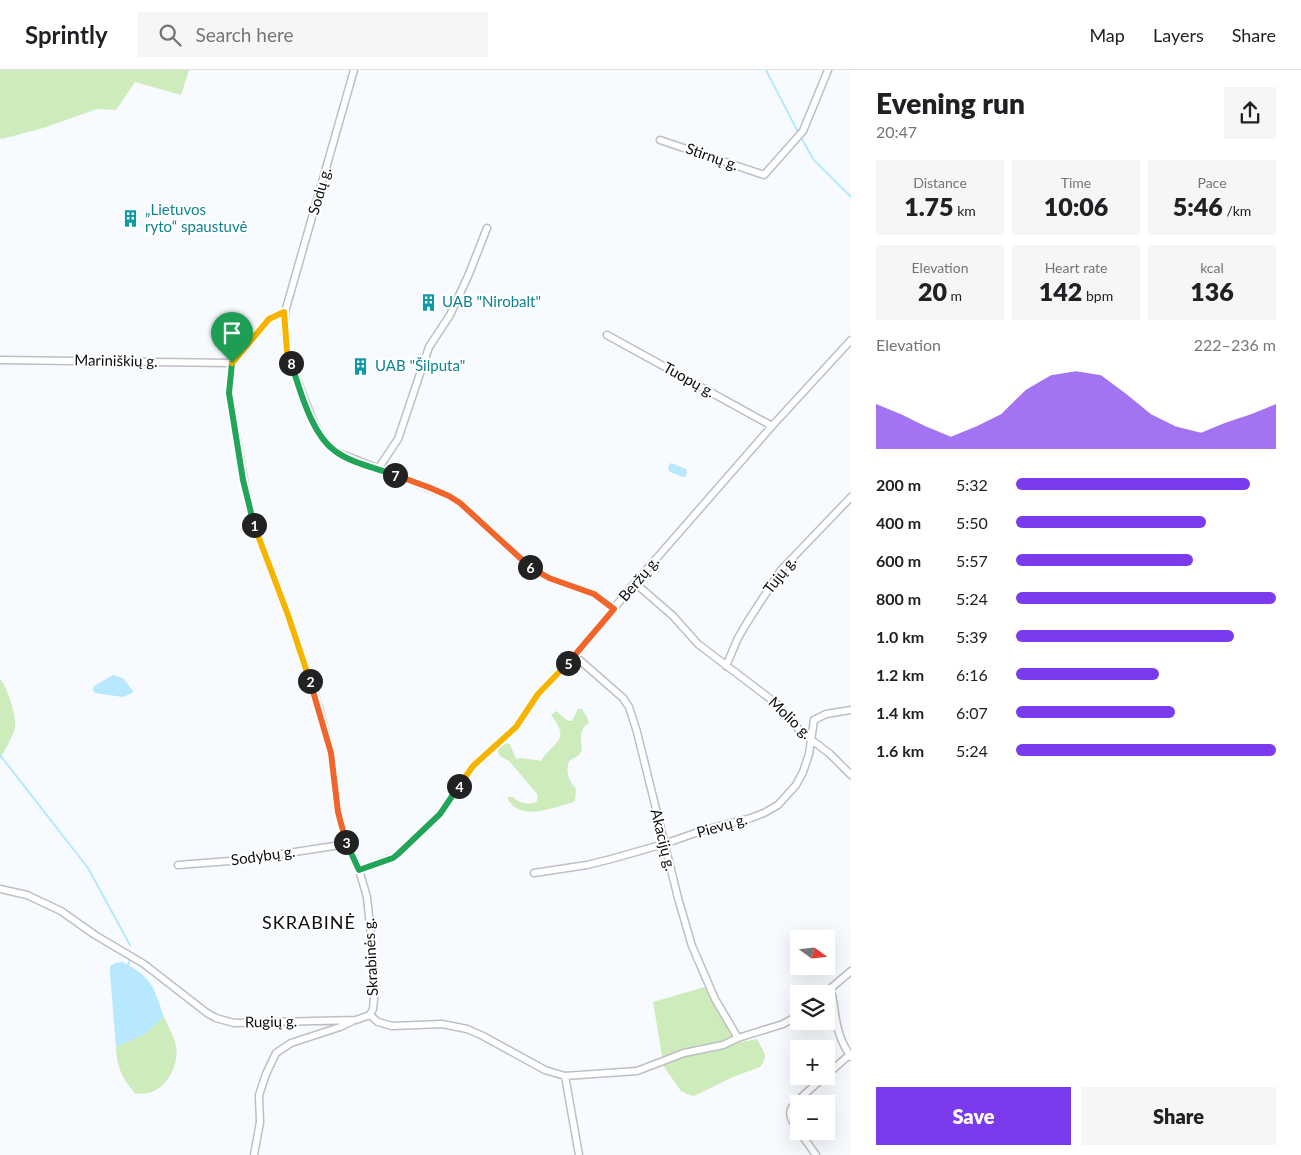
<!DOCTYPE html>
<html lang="en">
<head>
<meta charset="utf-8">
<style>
  :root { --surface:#fff; --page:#f6f6f6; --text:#202124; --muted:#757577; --line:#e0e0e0; --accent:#7c3aed }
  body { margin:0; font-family:Lato,sans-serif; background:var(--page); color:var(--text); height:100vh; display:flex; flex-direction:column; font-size:19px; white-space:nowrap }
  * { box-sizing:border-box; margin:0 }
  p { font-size:16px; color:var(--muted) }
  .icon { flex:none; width:28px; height:28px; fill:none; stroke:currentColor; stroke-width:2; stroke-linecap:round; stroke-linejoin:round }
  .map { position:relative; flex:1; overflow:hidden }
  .details { display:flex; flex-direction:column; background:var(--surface); width:450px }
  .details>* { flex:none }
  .needle { width:32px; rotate:105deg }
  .buttons { position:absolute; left:790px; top:860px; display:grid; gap:10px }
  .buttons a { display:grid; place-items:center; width:45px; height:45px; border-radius:0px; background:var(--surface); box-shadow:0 5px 20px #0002; font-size:25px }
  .pin { position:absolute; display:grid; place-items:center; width:42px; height:42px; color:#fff; margin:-51px -21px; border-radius:50% 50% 50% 0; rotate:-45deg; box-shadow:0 0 5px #0007 }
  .pin .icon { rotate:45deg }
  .km { position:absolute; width:25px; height:25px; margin:-12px; border-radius:50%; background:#222; color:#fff; font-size:14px; line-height:25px; text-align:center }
  .round { display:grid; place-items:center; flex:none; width:52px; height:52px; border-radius:0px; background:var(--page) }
  .summary { display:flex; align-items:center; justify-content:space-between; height:85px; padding:0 25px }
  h1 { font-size:28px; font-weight:800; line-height:38px }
  .figures { display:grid; grid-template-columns:repeat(3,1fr); gap:8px; height:85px; padding:5px 25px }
  .figures div { display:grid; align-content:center; border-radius:0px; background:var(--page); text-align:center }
  .figures b { font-size:25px; font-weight:800 }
  .figures small { font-size:14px; font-weight:400 }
  .figures p { font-size:14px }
  .chart { height:140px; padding:10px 25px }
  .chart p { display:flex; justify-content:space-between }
  .chart svg { width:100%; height:90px; margin-top:5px; fill:var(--accent); opacity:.7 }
  .primary-button { display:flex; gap:10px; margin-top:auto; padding:10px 25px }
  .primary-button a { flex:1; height:58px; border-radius:0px; background:var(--accent); color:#fff; font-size:20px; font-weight:800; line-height:58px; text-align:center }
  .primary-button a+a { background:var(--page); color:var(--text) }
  ul { padding:0 25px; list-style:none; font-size:16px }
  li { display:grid; grid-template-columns:80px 60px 1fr; align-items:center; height:38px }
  li i { height:12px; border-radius:6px; background:var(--accent) }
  header { display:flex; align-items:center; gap:30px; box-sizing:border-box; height:70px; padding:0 25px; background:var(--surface); border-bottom:1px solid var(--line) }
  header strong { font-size:24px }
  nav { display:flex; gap:28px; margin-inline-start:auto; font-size:18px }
  .search { width:350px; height:45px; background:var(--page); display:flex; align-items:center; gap:12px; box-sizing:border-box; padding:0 18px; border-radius:0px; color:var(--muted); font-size:19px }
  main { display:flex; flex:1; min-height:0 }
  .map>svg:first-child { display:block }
  .green { fill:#ceebbc }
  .water { fill:#b8e8fe }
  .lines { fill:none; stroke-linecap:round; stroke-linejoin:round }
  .stream { stroke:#b8e8fe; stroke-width:2 }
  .minor-casing { stroke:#bcbfc4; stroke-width:9 }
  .minor { stroke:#fff; stroke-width:6 }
  .split-1-casing { stroke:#fff; stroke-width:10 }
  .split-2-casing { stroke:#fff; stroke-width:10 }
  .split-3-casing { stroke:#fff; stroke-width:10 }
  .split-4-casing { stroke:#fff; stroke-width:10 }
  .split-5-casing { stroke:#fff; stroke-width:10 }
  .split-6-casing { stroke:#fff; stroke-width:10 }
  .split-7-casing { stroke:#fff; stroke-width:10 }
  .split-8-casing { stroke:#fff; stroke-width:10 }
  .split-9-casing { stroke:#fff; stroke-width:10 }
  .split-1 { stroke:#22a559; stroke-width:6 }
  .split-2 { stroke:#f5b400; stroke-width:6 }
  .split-3 { stroke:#f0652b; stroke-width:6 }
  .split-4 { stroke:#22a559; stroke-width:6 }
  .split-5 { stroke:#f5b400; stroke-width:6 }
  .split-6 { stroke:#f0652b; stroke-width:6 }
  .split-7 { stroke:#f0652b; stroke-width:6 }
  .split-8 { stroke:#22a559; stroke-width:6 }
  .split-9 { stroke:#f5b400; stroke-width:6 }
  .labels { text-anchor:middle; stroke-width:4; stroke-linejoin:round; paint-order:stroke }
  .street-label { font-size:15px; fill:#0b0c0d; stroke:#fff }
  .culture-label { font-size:15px; fill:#0d838f; stroke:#fff; text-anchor:start }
  .quarter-label { font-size:18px; letter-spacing:1px; fill:#0b0c0d; stroke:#fff }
</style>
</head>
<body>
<header>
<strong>Sprintly</strong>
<div class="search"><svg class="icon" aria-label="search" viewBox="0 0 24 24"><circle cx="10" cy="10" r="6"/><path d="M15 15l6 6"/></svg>Search here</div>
<nav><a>Map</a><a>Layers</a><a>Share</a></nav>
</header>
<main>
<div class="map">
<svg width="851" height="1085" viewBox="0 0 851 1085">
  <rect width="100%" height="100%" fill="#f7fafe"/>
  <!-- green -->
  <path class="green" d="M0 0H189L181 25 135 12 116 40 97 39 43 58 2 69 0 68Z
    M0 609C7 616 17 647 15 657 14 665 4 681 0 689Z
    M578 639H582L588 649 589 653C578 660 581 669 582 680L579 685 569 691C565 704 569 709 576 719L575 731C570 734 566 734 560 736 544 741 516 749 507 727H513C520 733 528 736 537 731L538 725 509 691 500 686 497 680 498 676 503 673 510 674 516 689 522 688 541 691C553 670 572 672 551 645L556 641 568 651H572Z
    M705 917 737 973 757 969 765 984 764 991 760 997 733 1007 694 1026 689 1025 681 1021 664 997 653 932Z
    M164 947C168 956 174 966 176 976 179 994 168 1019 148 1023 144 1024 140 1023 136 1024 122 1009 117 997 116 977L145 964Z"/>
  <!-- water -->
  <path class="water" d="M671 393 686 399 687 403 685 407H683L670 402 668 397Z
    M113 605 123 608 133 621 132 623 123 627 95 623 93 620 94 616Z
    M122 892C152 906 154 918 164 947L145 964 116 977 110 903V896L116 893Z"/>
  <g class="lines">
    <!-- stream -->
    <path class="stream" d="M766 0 798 62
      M801 67 813 89 851 127
      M0 685 88 798 130 875
      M128 895 129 891"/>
    <defs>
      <path id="minor" d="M354 0 285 242V261L287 281 301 320 314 353 324 371 336 382 449 426 460 433 526 494 549 508 594 524 614 539
        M660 70 764 105 803 61 828 0
        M285 242 269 249 232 293 229 323 248 433 254 454 288 545 320 641 331 683 338 742 347 774 359 800 367 827 373 885 374 929 373 939 370 945
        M607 265 772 356
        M0 290 232 293
        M378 399 398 369 429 277 450 245 469 204 487 158
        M635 513 673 546 698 574 777 634 800 661 830 684 851 705
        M575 586 623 628 629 637 637 662 678 828 692 876 715 929 738 968
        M726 596 738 568 748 551 781 500 851 427
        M178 795 243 790 347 774
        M359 800 396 786 440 744 473 696 516 657 538 624 575 586 628 521 772 356 851 270
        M534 803 587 795 611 789 664 774 704 760 751 748 764 743 778 735 796 715 803 702 809 684 814 650 826 644 851 640
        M0 819 27 825 61 841 95 865 144 894 207 943 216 948 234 953 356 950 370 945
        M830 919C834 929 834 939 836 950 838 963 844 977 851 987
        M824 924 851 901
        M370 945 378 952 392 956 442 954 467 959 483 966 545 1000 565 1006 637 1001 684 983 723 975 738 968 783 954 799 945
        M565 1006 579 1085
        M799 1061C794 1054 788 1047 791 1039 793 1032 840 994 849 985
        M799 1061 816 1085
        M254 1085 260 1052 259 1025 266 1004 276 983 291 973 340 957 355 950"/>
    </defs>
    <!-- minor casing -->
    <use href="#minor" class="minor-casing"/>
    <!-- minor -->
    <use href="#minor" class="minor"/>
  </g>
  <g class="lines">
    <defs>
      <path id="split-1" d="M232 293 229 323 243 410 254 455"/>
      <path id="split-2" d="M254 455 288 545 310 611"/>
      <path id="split-3" d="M310 611 331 683 338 742 346 772"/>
      <path id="split-4" d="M346 772 359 800 393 788 398 784 440 744 459 716"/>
      <path id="split-5" d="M459 716 473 696 516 657 538 624 568 593"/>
      <path id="split-6" d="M530 497 549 508 594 524 614 539 568 593"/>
      <path id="split-7" d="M395 405 428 417 449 426 460 433 530 497"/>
      <path id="split-8" d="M291 293C300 319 311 364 335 381 351 393 376 398 395 405"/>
      <path id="split-9" d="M232 293 269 249 284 242 287 281 291 293"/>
    </defs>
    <!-- split-1 casing -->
    <use href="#split-1" class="split-1-casing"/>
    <!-- split-2 casing -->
    <use href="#split-2" class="split-2-casing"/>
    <!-- split-3 casing -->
    <use href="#split-3" class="split-3-casing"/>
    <!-- split-4 casing -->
    <use href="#split-4" class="split-4-casing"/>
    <!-- split-5 casing -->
    <use href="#split-5" class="split-5-casing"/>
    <!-- split-6 casing -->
    <use href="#split-6" class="split-6-casing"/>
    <!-- split-7 casing -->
    <use href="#split-7" class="split-7-casing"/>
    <!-- split-8 casing -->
    <use href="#split-8" class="split-8-casing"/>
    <!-- split-9 casing -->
    <use href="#split-9" class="split-9-casing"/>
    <!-- split-1 -->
    <use href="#split-1" class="split-1"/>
    <!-- split-2 -->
    <use href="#split-2" class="split-2"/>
    <!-- split-3 -->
    <use href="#split-3" class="split-3"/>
    <!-- split-4 -->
    <use href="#split-4" class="split-4"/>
    <!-- split-5 -->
    <use href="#split-5" class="split-5"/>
    <!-- split-6 -->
    <use href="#split-6" class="split-6"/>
    <!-- split-7 -->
    <use href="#split-7" class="split-7"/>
    <!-- split-8 -->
    <use href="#split-8" class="split-8"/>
    <!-- split-9 -->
    <use href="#split-9" class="split-9"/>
  </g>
  <!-- icons -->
  <defs>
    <symbol id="building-bare" viewBox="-9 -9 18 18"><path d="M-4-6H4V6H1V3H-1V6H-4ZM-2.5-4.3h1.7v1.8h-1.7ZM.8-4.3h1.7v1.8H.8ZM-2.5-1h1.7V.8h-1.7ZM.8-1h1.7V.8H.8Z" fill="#0f9aa8" stroke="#fff" stroke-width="2.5" paint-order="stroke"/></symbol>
  </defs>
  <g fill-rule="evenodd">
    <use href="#building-bare" x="118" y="136" width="25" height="25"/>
    <use href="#building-bare" x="416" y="220" width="25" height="25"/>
    <use href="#building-bare" x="348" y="284" width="25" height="25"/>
  </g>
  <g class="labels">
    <!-- street labels -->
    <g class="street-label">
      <text transform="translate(712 87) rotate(19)" y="5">Stirnų g.</text>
      <text transform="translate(320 121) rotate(-74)" y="5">Sodų g.</text>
      <text transform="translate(116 291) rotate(1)" y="5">Mariniškių g.</text>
      <text transform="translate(689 310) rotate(29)" y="5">Tuopų g.</text>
      <text transform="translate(780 505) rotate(-52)" y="5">Tujų g.</text>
      <text transform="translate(639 509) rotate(-50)" y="5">Beržų g.</text>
      <text transform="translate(790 648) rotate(44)" y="5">Molio g.</text>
      <text transform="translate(722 756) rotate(-16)" y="5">Pievų g.</text>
      <text transform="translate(663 770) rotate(76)" y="5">Akacijų g.</text>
      <text transform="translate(263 786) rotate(-8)" y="5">Sodybų g.</text>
      <text transform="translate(371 887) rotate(-93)" y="5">Skrabinės g.</text>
      <text transform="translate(271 952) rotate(-1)" y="5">Rugių g.</text>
    </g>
    <!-- culture labels -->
    <g class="culture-label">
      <text x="145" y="145">„Lietuvos<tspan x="145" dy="17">ryto“ spaustuvė</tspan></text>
      <text x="442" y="237">UAB "Nirobalt"</text>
      <text x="375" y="301">UAB "Šilputa"</text>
    </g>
    <!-- quarter labels -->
    <g class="quarter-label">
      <text x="309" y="859">SKRABINĖ</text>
    </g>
  </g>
</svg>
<div class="buttons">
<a><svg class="needle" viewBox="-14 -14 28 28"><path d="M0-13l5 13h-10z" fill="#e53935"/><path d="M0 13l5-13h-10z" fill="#757577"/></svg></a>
<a><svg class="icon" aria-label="layers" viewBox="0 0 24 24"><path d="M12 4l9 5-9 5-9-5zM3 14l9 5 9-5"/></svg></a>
<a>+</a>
<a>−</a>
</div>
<div class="pin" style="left:232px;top:293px;background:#1e9e55"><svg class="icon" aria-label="arrive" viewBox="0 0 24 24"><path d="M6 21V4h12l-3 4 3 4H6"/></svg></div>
<b class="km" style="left:254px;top:455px">1</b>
<b class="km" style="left:310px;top:611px">2</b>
<b class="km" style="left:346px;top:772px">3</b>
<b class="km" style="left:459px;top:716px">4</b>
<b class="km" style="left:568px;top:593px">5</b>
<b class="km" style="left:530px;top:497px">6</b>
<b class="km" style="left:395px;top:405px">7</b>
<b class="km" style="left:291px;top:293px">8</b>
</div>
<section class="details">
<div class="summary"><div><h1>Evening run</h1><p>20:47</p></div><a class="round"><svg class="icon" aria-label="share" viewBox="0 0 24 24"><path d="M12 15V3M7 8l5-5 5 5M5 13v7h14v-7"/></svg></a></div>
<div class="figures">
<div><p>Distance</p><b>1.75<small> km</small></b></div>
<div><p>Time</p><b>10:06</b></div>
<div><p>Pace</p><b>5:46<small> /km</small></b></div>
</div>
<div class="figures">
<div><p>Elevation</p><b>20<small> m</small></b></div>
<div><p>Heart rate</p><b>142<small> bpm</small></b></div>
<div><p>kcal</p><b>136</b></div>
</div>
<div class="chart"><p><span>Elevation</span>222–236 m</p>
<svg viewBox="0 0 160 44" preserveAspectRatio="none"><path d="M0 44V22L10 27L20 33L30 38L40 33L50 27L60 15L70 8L80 6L90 8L100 17L110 27L120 33L130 36L140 31L150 27L160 22V44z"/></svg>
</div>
<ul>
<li><b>200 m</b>5:32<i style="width:90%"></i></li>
<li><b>400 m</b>5:50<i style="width:73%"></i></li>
<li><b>600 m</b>5:57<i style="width:68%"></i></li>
<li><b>800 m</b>5:24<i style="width:100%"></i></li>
<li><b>1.0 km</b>5:39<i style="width:84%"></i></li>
<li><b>1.2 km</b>6:16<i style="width:55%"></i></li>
<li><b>1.4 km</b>6:07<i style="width:61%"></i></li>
<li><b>1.6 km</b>5:24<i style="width:100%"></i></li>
</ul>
<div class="primary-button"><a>Save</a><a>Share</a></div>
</section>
</main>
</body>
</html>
